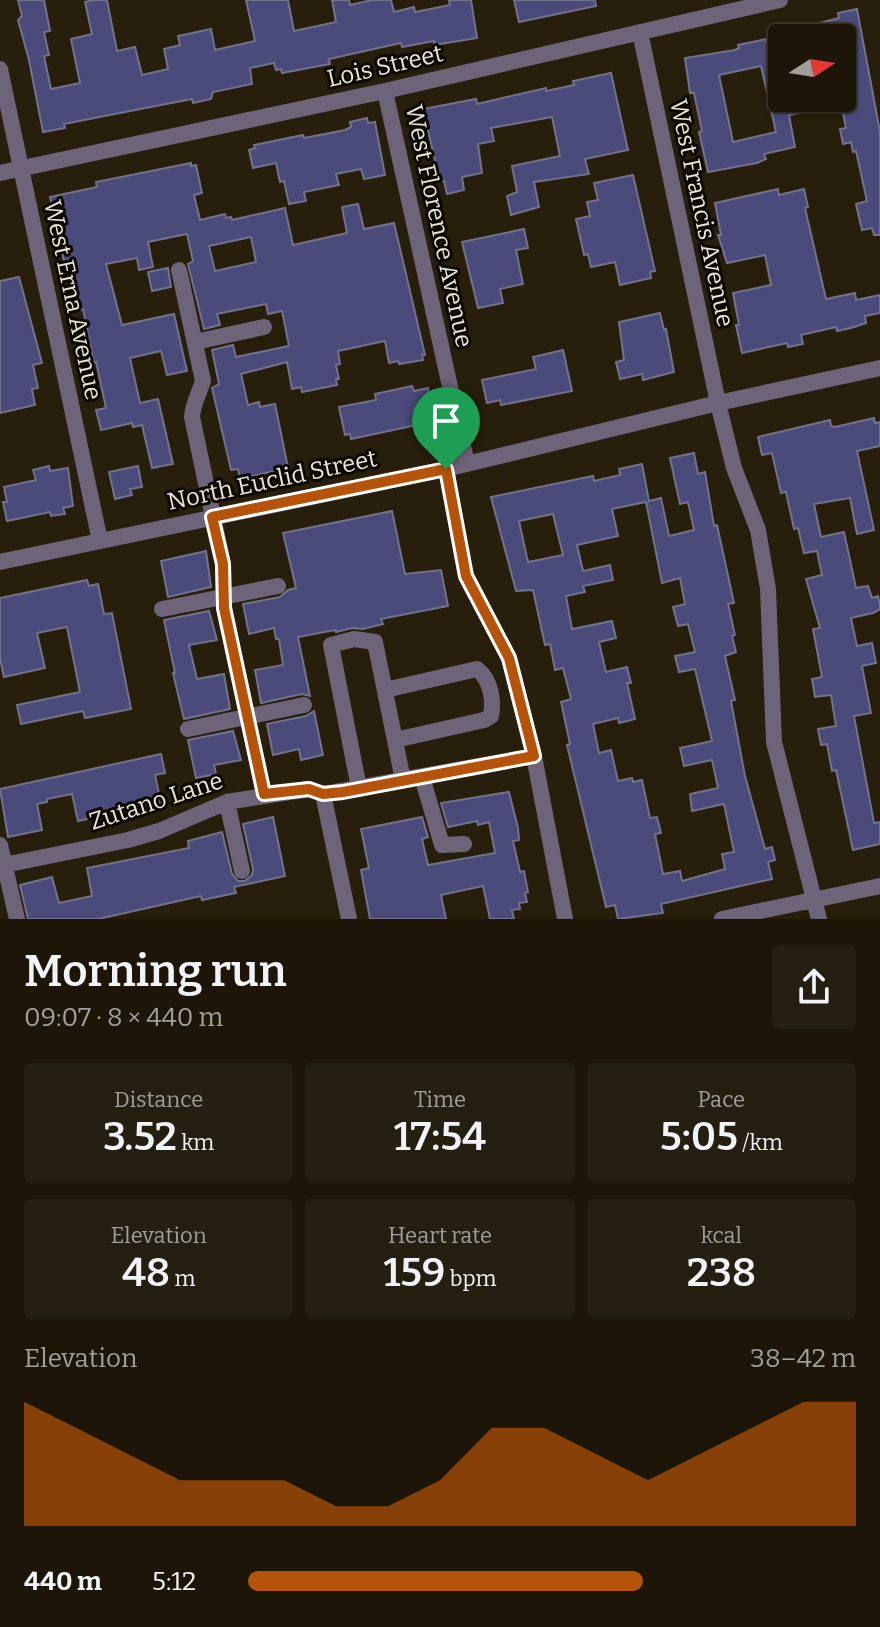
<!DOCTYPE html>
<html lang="en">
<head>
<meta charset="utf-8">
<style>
  :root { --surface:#1d1608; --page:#251f12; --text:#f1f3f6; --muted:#a09f9c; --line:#3b3529; --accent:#b45309 }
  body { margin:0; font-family:Bitter,serif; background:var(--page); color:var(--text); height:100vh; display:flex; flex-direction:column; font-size:30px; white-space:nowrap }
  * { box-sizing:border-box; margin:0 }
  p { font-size:26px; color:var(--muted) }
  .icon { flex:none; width:44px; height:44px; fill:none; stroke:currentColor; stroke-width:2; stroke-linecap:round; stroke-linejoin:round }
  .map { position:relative; height:919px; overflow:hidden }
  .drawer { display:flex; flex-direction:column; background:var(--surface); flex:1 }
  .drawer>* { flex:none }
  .needle { width:52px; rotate:78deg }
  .tools { position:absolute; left:768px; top:24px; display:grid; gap:16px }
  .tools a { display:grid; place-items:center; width:88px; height:88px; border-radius:8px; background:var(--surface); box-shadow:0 2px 6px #0004,0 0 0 2px var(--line); font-size:40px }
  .pin { position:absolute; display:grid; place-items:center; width:68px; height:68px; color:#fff; margin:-82px -34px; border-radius:50% 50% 50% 0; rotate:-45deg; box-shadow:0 0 8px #0007 }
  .pin .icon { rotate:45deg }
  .round { display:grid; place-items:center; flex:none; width:84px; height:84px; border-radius:8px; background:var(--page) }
  .head { display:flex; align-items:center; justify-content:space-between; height:136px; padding:0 24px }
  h1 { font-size:44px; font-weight:600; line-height:60px }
  .metrics { display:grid; grid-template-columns:repeat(3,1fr); gap:12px; height:136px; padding:8px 24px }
  .metrics div { display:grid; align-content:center; border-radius:8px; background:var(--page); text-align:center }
  .metrics b { font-size:40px; font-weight:600 }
  .metrics small { font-size:22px; font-weight:400 }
  .metrics p { font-size:22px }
  .chart { height:224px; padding:16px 24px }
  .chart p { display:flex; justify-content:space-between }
  .chart svg { width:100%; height:144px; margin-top:8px; fill:var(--accent); opacity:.7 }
  ul { padding:0 24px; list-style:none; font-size:26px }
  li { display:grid; grid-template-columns:128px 96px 1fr; align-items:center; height:60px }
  li i { height:20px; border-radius:10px; background:var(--accent) }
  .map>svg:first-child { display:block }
  .building { fill:#4a4a7b; stroke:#72738a; stroke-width:2; fill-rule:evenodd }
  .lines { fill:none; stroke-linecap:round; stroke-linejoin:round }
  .minor { stroke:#6e647a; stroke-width:16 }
  .route-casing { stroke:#fff; stroke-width:16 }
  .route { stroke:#b45309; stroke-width:10 }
  .labels { text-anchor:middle; stroke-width:6; stroke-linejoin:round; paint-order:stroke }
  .street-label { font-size:24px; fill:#ebe5d9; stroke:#0c0903 }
</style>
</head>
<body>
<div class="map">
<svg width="880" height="919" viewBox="0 0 880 919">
  <rect width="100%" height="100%" fill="#271e0b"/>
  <!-- building -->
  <path class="building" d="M18 0H44L50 31 44 32 49 55 44 56 51 89 80 83 71 39 92 34 85 2 92 0H107L117 51 135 47 142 75 168 69 164 49 180 45 178 36 211 29 215 50 255 41 246 0H288L294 31 336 22 332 0H349L350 5 372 0H391L394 12 414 7 415 12 450 5 449 0H471L477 38 434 45V41L402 47 401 43 329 59 330 64 282 73 281 69 276 70 274 63 250 68 252 84 213 92 211 99 193 103 192 99 120 113 64 124 65 128 43 132 29 60 18 20 22 16Z
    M514 0H595L596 6 519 22Z
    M857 9 880 132V235H874L872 228 862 230 856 204 867 201 856 151 853 152 851 142 843 144 840 129 846 128 840 98H842V87L850 86 842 38H785L784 32 839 18 838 13Z
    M766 39V42L770 41 782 98H801L805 112 789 115 795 147 764 154 766 159 757 163 708 172 699 132 702 131 694 93H690L685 58 735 50 739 48 738 45ZM761 66 776 132 733 142 719 75Z
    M611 73 628 150 585 159 589 174 534 182 539 207 511 215 507 196 517 192 512 166 560 156 552 117 491 128 494 141 478 144 482 173 462 177 464 190 447 194 444 181H440L423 109 476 99 477 104 546 88V91L574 85 573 81Z
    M367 118 368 123 375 122 385 175 364 179 361 169 336 174 339 185 304 192 306 201 289 204 284 181 280 182 276 163 253 168 249 150 255 148 254 145 303 135 304 138 345 130 351 127 350 122Z
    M191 163V166L196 165 202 193 194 195 200 220 225 214 226 218 231 217 232 220 285 208 293 245 347 233 342 207 358 204 364 229 394 223 425 355H422L423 360 399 364 398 361 389 363 385 341 338 351 340 364 336 365 339 379H336L337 385 302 392 301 387 292 389 287 362 241 374 248 405 259 402 260 407 275 404 288 468 240 479 238 469 231 470 212 388 219 384 212 350 233 345 236 357 289 346 282 311 268 314 266 304 217 314 220 325 204 329 188 264 193 261 187 234 148 242 153 267 139 270 137 258 106 264 122 325 174 314 187 371 167 375 161 351 130 358 140 403 158 399 173 464 152 468 142 425 133 427 132 423 101 430 96 410 106 408 96 362 94 363 83 309 79 310 68 260 64 261 50 197 97 187 96 182ZM251 237 256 262 215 271 209 246Z
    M633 175 655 271 650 272 651 278 620 285 615 262 591 267 588 254 584 255 576 219 590 216 587 202 598 200 594 183Z
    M778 189 779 195 804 189 808 207 805 208 826 299 855 293 856 300 880 295V313L865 316 866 323 851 328 837 331 836 327 801 335 803 344 788 347 787 343 742 353 736 325H739L733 293 771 285 765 255 727 263 718 235H721L715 203Z
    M524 229 528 248 516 250 523 284 500 289 503 303 478 308 462 242Z
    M168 268 171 287 152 291 148 272Z
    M19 277 42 363 33 365 38 388 32 389 35 405 0 413V281Z
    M660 313 664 330 666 329 674 372 643 380 642 374 620 379 616 362 624 360 619 322Z
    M563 350 572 391 501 405 500 400 487 403 482 380 536 369 533 357Z
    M412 386 414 391 428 388 434 415 423 417 424 422 421 424 351 439 350 434 345 435 339 407 376 400 375 394Z
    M874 418 875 423 880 422V446L857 451 874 530 857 534 850 498 814 504 821 537 844 532 856 588 868 586 872 598 878 596 880 605V609L873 613 851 618 857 646 872 643 876 663 862 666 871 713 854 716 874 823 880 822V844L853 850 836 770 832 771 827 744 821 745 818 729 836 726 831 695 815 697 812 679 822 677 813 629 820 628 806 579 822 575 817 551 804 553 798 528 794 529 786 492 781 493 772 453 762 455 758 437 830 420 831 426 835 427Z
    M694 453 698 474 705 472 714 526 717 525 734 603 728 604 735 635 732 636 736 652 725 656 735 700 731 701 745 776 765 849 772 847 775 860 768 862 772 879 661 904 663 913 618 919 615 905 606 907 567 745 570 744 561 702 571 699 563 668 555 670 550 644 545 645 533 590 516 591 491 497 593 476 594 481 620 475 619 469 642 464 649 501 661 498 669 536 694 530 688 502 680 504 670 458ZM646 502 662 583 680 578 685 604 673 607 678 626 688 624 695 652 675 656 679 672 695 669 712 741 680 748 684 766 712 760 718 788 690 794 692 811 724 804 734 852 722 854 725 869 682 881 680 871 663 874 655 834 661 833 657 817 650 818 642 780 633 782 632 778 618 781 611 750 599 753 593 724 618 718 619 723 635 719 627 683H631L627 667 606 672 599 642 616 638 612 621 572 629 566 596 585 592 583 586 613 580 610 565 583 571 577 545 618 536 612 509ZM553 514 563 555 528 562 519 521Z
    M49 466 50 471 68 468 73 506 63 508 65 514 51 516 50 512 7 521 3 502H7L4 487 36 480 33 470Z
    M138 466 142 487 130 489 132 495 115 499 109 472Z
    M392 511 405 574 441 570 448 606 381 619 383 624 363 629 352 628 336 632 335 630 298 637 310 696 302 694 261 703 255 670 283 665 279 639H276L274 628 249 634 243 604 280 597 288 590 296 588 283 533Z
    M206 551 211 587 168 597 161 561Z
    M87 580 89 586 98 584 104 614 112 613 131 709 85 718 83 711 21 724 17 705 80 692 67 627 37 633 45 668 4 677 0 659V598Z
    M209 611 217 640 189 645 197 679 224 674 230 709 184 719 173 673H175L164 620Z
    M314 711 323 755 301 760 299 749 273 755 267 724 306 716Z
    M233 731 241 760 214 765 216 774 196 778 188 740Z
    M161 754 165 773 155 775 161 803 78 821 72 794 47 799V802L37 804 42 830 8 837 0 789Z
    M509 792 518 828 519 840 513 841 520 872 524 871 528 892 525 893 527 902 519 903 520 909 512 910 514 919H490L483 886 441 895 446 919H370L361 870 369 868 361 829 422 817 428 837 422 839 428 865 495 853 489 822 478 825 477 821 448 827 441 803Z
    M273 817 285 876 234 887 236 893 202 900 201 896 98 919H28L20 885 52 877 59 903 92 896 87 868 189 848 188 841 222 832 232 874 238 881H245L252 875 253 869 243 824Z"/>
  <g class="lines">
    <!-- minor -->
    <path class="minor" d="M640 32 718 403 734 468 758 530 768 589 774 742 819 919
      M0 69 100 541
      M385 91 467 464
      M0 173 385 91 780 0
      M179 270 203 381C199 394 193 403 192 417L223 564 224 608 264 794
      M195 342 264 327
      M446 469 466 576 509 658 534 756 565 919
      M0 562 446 469 718 403 880 368
      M162 609 278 586
      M385 690 477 669C491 680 494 700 491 716L484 720 395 740
      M188 729 304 705
      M422 777 442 845 464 844
      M359 788 331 645 354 639 375 642 403 780
      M323 794 534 756
      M323 794 349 919
      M227 802 242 871
      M0 845 17 919
      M4 865 128 840 159 831 227 802 309 789 323 794
      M722 919 880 886"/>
  </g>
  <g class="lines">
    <defs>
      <path id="route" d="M446 469 466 576 509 658 534 756 343 792 323 794 309 789 264 794 224 608 223 564 212 517Z"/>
    </defs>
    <!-- route casing -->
    <use href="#route" class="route-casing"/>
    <!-- route -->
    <use href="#route" class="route"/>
  </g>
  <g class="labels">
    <!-- street labels -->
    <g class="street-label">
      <text transform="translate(385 66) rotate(-13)" y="8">Lois Street</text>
      <text transform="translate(702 213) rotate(78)" y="8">West Francis Avenue</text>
      <text transform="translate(439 226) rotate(78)" y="8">West Florence Avenue</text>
      <text transform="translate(73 300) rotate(78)" y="8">West Erna Avenue</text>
      <text transform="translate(272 480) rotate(-12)" y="8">North Euclid Street</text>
      <text transform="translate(156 801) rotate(-18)" y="8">Zutano Lane</text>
    </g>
  </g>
</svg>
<div class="tools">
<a><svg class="needle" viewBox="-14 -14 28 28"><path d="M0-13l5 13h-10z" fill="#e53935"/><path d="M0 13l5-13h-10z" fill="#a09f9c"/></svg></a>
</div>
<div class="pin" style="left:446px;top:469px;background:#1e9e55"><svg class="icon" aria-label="arrive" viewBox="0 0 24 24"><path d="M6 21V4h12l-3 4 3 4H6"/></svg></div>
</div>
<section class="drawer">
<div class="head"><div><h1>Morning run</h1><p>09:07 · 8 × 440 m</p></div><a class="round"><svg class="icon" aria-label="share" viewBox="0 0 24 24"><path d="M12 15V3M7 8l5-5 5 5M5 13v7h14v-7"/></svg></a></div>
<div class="metrics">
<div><p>Distance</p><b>3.52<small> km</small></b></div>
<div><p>Time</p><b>17:54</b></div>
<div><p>Pace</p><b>5:05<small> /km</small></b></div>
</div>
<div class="metrics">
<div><p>Elevation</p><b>48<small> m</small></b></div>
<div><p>Heart rate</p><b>159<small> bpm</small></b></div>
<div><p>kcal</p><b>238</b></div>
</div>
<div class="chart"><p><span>Elevation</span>38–42 m</p>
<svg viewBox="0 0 160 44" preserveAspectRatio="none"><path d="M0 44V6L10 14L20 22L30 30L40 30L50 30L60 38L70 38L80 30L90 14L100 14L110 22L120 30L130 22L140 14L150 6L160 6V44z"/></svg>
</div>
<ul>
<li><b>440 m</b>5:12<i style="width:65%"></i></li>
</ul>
</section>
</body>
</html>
